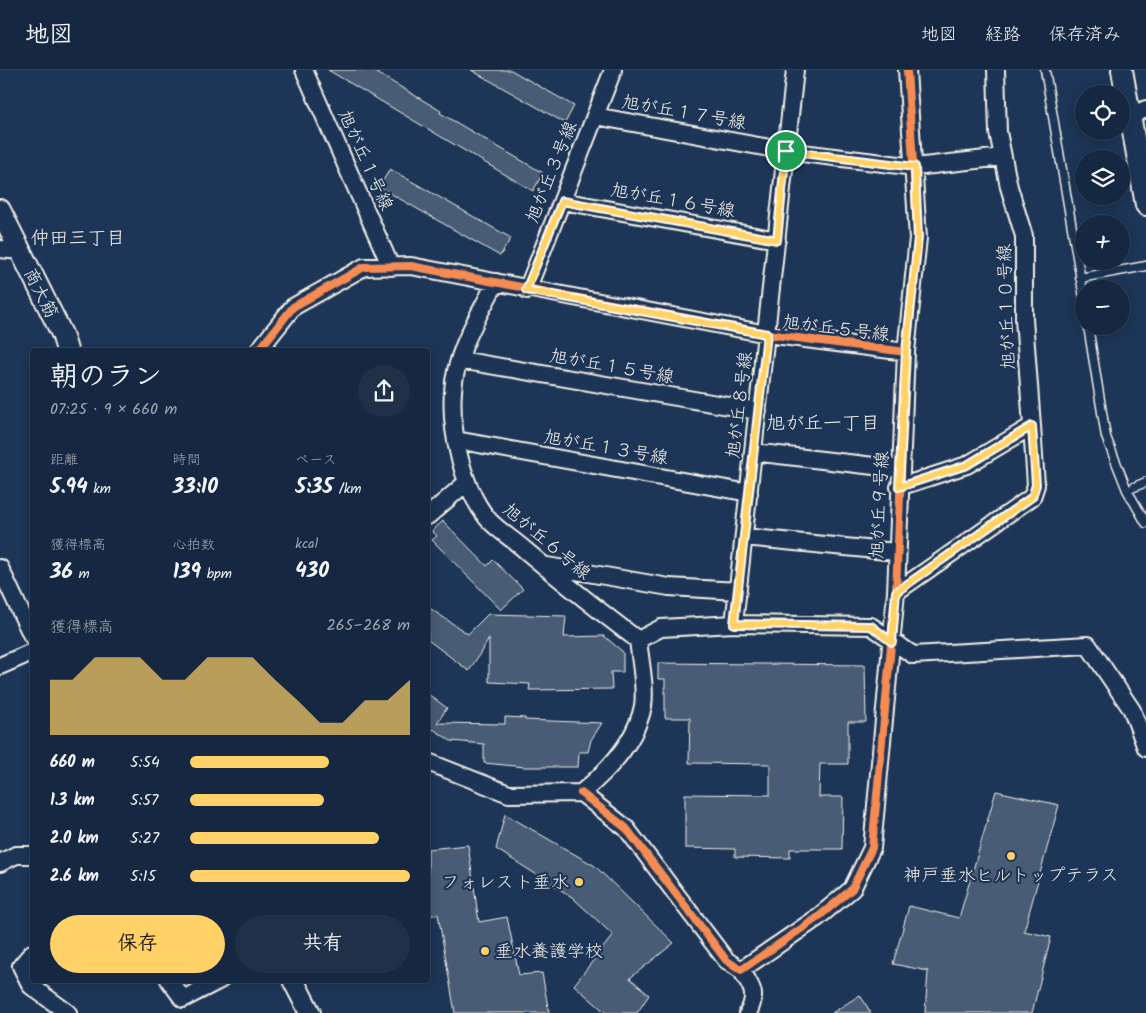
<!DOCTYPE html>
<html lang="ja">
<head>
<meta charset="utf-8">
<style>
  :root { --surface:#162841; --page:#1f3048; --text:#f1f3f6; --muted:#9ea6b1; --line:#35445a; --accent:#ffd166 }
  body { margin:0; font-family:Kalam,"Klee One",sans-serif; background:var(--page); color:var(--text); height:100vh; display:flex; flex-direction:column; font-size:19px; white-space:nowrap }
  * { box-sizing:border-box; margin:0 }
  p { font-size:16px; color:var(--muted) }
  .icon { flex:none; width:28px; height:28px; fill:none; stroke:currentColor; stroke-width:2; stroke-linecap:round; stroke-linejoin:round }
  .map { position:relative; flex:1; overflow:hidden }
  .sheet { position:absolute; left:30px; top:278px; width:400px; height:635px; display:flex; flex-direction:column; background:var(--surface); border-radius:5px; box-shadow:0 2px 12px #0003,0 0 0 1px var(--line) }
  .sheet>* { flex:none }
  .controls { position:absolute; left:1075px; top:15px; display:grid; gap:10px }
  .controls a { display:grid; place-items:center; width:55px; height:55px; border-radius:50%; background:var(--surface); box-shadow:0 2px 12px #0003,0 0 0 1px var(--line); font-size:25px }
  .pin { position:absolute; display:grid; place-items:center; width:42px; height:42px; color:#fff; margin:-21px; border:2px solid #fff; border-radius:50%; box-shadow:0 1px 5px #0007 }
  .round { display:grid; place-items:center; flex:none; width:52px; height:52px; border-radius:26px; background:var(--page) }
  .head { display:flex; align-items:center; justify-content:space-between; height:85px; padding:0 20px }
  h1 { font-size:28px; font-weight:800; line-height:38px }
  .stats { display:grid; grid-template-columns:repeat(3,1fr); gap:8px; height:85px; padding:5px 20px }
  .stats div { display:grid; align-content:center }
  .stats b { font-size:21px; font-weight:800 }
  .stats small { font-size:14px; font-weight:400 }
  .stats p { font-size:14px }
  .chart { height:140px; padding:10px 20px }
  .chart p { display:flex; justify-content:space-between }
  .chart svg { width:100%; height:90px; margin-top:5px; fill:var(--accent); opacity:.7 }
  .cta { display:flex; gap:10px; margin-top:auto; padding:10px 20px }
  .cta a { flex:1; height:58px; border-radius:30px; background:var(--accent); color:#111; font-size:20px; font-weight:800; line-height:58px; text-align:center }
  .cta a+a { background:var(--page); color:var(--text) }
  ul { padding:0 20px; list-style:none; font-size:16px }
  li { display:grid; grid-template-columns:80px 60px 1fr; align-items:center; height:38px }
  li i { height:12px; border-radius:6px; background:var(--accent) }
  header { display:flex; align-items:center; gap:30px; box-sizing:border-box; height:70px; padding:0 25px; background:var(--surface); border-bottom:1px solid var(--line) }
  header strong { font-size:24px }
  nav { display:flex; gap:28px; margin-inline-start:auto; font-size:18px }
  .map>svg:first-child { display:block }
  .building { fill:#485b74; stroke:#f4f1e8 }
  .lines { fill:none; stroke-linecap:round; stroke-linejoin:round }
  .service-casing { stroke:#f4f1e8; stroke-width:11 }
  .minor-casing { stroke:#f4f1e8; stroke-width:20 }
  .tertiary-casing { stroke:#f4f1e8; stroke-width:24 }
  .service { stroke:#1d3557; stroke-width:8 }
  .minor { stroke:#1d3557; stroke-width:16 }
  .tertiary { stroke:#1d3557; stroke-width:20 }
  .cycleway-casing { stroke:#1d3557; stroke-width:11 }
  .cycleway { stroke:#f68b52; stroke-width:8 }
  .route-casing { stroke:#fff; stroke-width:10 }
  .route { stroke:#ffd166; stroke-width:6 }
  .poi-dot { fill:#ffd166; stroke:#1d3557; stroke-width:2 }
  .labels { text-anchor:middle; stroke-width:4.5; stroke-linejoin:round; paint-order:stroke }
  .street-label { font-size:18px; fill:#f4f1e8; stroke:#1d3557 }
  .poi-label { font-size:18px; fill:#f4f1e8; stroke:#1d3557 }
  .neighbourhood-label { font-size:19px; fill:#f4f1e8; stroke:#1d3557 }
</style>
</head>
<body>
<header>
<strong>地図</strong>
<nav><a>地図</a><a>経路</a><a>保存済み</a></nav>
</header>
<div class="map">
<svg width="1146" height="943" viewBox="0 0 1146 943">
  <rect width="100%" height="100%" fill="#1d3557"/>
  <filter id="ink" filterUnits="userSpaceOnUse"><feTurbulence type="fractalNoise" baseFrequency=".02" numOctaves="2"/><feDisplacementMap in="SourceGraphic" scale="10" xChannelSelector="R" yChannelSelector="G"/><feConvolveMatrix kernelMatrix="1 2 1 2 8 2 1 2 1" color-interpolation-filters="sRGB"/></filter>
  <g filter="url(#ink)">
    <!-- building -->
    <path class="building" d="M328 0H372L441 41 440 43 543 103 533 121Z
      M471 0H511L574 36 565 53Z
      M390 99 511 168 500 186 379 117Z
      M443 451 487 496 493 490 523 519 501 540 432 470 437 466 432 461Z
      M428 537 468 564 488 544 566 546 564 567 604 566 623 582V602H611L612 619 529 620 530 614 489 612V569L469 601 428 570Z
      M658 593 865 595 866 652H848V694H820L819 727H843L842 779H790V788L735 787V779L685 778V724L770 725V694L689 693 690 648H665V609H658Z
      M428 624 447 638 437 653 505 654V647L525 648V650L602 653 591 670 588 682H579L578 697H525L484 693V674L451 671 433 659 428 668Z
      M996 721 1059 735 1024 861 1051 867 1032 943H925L928 901 893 894 909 836 959 848Z
      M505 744 595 796 674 873 630 908 649 925 637 943H606L574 915 613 865 572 827 496 779Z
      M468 775 479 852 507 847 519 905 542 903 549 943H455L438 844 428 846V779Z
      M860 925 871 943H832Z"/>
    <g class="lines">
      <defs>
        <path id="service" d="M1045 0 1084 228
          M1080 208 1146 196
          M1088 256 1106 367 1127 420 1146 453
          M1134 417 1146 412"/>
        <path id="minor" d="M304 0 391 197
          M996 0 998 62 1009 117 1024 166V249L1032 356
          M595 46 786 81 915 97 1003 87
          M1130 46 1146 39
          M562 131 777 170
          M0 179 20 181
          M496 212C479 245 455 283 453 321 450 360 462 417 487 448 497 460 513 469 525 480 562 511 599 541 638 570
          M527 220 613 0
          M259 280 293 237 364 197 411 196 767 264 906 282
          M460 290 758 341
          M456 370 749 423
          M753 382 900 399
          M428 446 467 412
          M744 467 896 482
          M547 496 669 517 738 521
          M0 498 32 566
          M896 522 1032 427 1036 415 1032 356 967 395 899 417
          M734 554 795 0
          M638 570 661 558 734 554 871 556 913 585 1088 575 1132 640 1146 678
          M0 596 32 582
          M428 692 509 724 581 723C608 701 636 672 643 636 646 618 640 589 638 570
          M581 723 626 758 726 890 741 900 817 848 852 819 872 778 896 522 906 282 918 168 907 0
          M0 793 16 785H32
          M32 883 21 896 31 916 68 943
          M741 900C752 917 758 924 748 943
          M169 910 183 929 220 910"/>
        <path id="tertiary" d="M1122 0 1146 135
          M0 140 62 264 67 280
          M293 910 310 943"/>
      </defs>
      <!-- service casing -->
      <use href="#service" class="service-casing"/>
      <!-- minor casing -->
      <use href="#minor" class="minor-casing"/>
      <!-- tertiary casing -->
      <use href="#tertiary" class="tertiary-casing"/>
      <!-- service -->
      <use href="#service" class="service"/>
      <!-- minor -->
      <use href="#minor" class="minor"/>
      <!-- tertiary -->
      <use href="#tertiary" class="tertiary"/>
      <defs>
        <path id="cycleway" d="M259 280 293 237 364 197 411 196 767 264 906 282
          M581 723 626 758 726 890 741 900 817 848 852 819 872 778 896 522 906 282 918 168 907 0"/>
      </defs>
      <!-- cycleway casing -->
      <use href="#cycleway" class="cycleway-casing"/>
      <!-- cycleway -->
      <use href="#cycleway" class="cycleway"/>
    </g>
  </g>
  <g class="lines" filter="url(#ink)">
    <defs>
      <path id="route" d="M786 81 915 97 918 168 906 282 899 417 967 395 1032 356 1036 415 1032 427 896 522 892 572 871 556 734 554 767 264 526 220 562 131 777 170Z"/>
    </defs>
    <!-- route casing -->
    <use href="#route" class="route-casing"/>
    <!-- route -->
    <use href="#route" class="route"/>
  </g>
  <!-- markers -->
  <g class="poi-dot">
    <circle cx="1011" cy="786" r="5"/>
    <circle cx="579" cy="812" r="5"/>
    <circle cx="485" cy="881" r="5"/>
  </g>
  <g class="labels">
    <!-- street labels -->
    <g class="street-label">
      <text transform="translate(684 42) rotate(10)" y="6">旭が丘１７号線</text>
      <text transform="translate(366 90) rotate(66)" y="6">旭が丘１号線</text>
      <text transform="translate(551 102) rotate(-68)" y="6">旭が丘３号線</text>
      <text transform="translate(673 130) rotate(10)" y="6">旭が丘１６号線</text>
      <text transform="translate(41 223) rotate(63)" y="6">商大筋</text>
      <text transform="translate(1006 237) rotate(-92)" y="6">旭が丘１０号線</text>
      <text transform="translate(836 258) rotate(7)" y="6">旭が丘５号線</text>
      <text transform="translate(612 296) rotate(10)" y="6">旭が丘１５号線</text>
      <text transform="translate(739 335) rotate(-83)" y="6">旭が丘８号線</text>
      <text transform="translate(606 377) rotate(10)" y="6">旭が丘１３号線</text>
      <text transform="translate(879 435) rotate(-87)" y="6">旭が丘９号線</text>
      <text transform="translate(547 471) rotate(40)" y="6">旭が丘６号線</text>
    </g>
    <!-- poi labels -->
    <g class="poi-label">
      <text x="1011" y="811">神戸垂水ヒルトップテラス</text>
      <text x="569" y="818" text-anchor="end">フォレスト垂水</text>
      <text x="495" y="887" text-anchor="start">垂水養護学校</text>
    </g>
    <!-- neighbourhood labels -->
    <g class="neighbourhood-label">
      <text x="78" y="174">仲田三丁目</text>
      <text x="823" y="359">旭が丘一丁目</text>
    </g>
  </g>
</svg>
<div class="controls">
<a><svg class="icon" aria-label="locate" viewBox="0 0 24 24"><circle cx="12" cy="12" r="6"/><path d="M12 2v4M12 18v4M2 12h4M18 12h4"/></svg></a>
<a><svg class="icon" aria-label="layers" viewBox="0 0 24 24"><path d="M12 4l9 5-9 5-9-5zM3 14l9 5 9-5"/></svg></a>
<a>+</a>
<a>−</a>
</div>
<div class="pin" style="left:786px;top:81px;background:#1e9e55"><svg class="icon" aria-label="arrive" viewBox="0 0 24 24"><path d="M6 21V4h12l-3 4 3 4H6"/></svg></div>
<section class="sheet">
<div class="head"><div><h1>朝のラン</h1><p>07:25 · 9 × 660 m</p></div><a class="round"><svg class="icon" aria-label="share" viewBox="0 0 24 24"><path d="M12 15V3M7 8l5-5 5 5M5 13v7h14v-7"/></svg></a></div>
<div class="stats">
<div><p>距離</p><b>5.94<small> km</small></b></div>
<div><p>時間</p><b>33:10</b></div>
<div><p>ペース</p><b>5:35<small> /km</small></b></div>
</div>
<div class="stats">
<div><p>獲得標高</p><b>36<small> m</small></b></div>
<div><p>心拍数</p><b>139<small> bpm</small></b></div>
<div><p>kcal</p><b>430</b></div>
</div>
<div class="chart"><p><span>獲得標高</span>265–268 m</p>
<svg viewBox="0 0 160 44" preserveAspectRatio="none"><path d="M0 44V17L10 17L20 6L30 6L40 6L50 17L60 17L70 6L80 6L90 6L100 17L110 27L120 38L130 38L140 27L150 27L160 17V44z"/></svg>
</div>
<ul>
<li><b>660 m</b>5:54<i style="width:63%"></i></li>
<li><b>1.3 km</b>5:57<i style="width:61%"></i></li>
<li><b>2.0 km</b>5:27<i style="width:86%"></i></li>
<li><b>2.6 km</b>5:15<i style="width:100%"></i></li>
</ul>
<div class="cta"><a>保存</a><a>共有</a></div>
</section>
</div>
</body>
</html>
